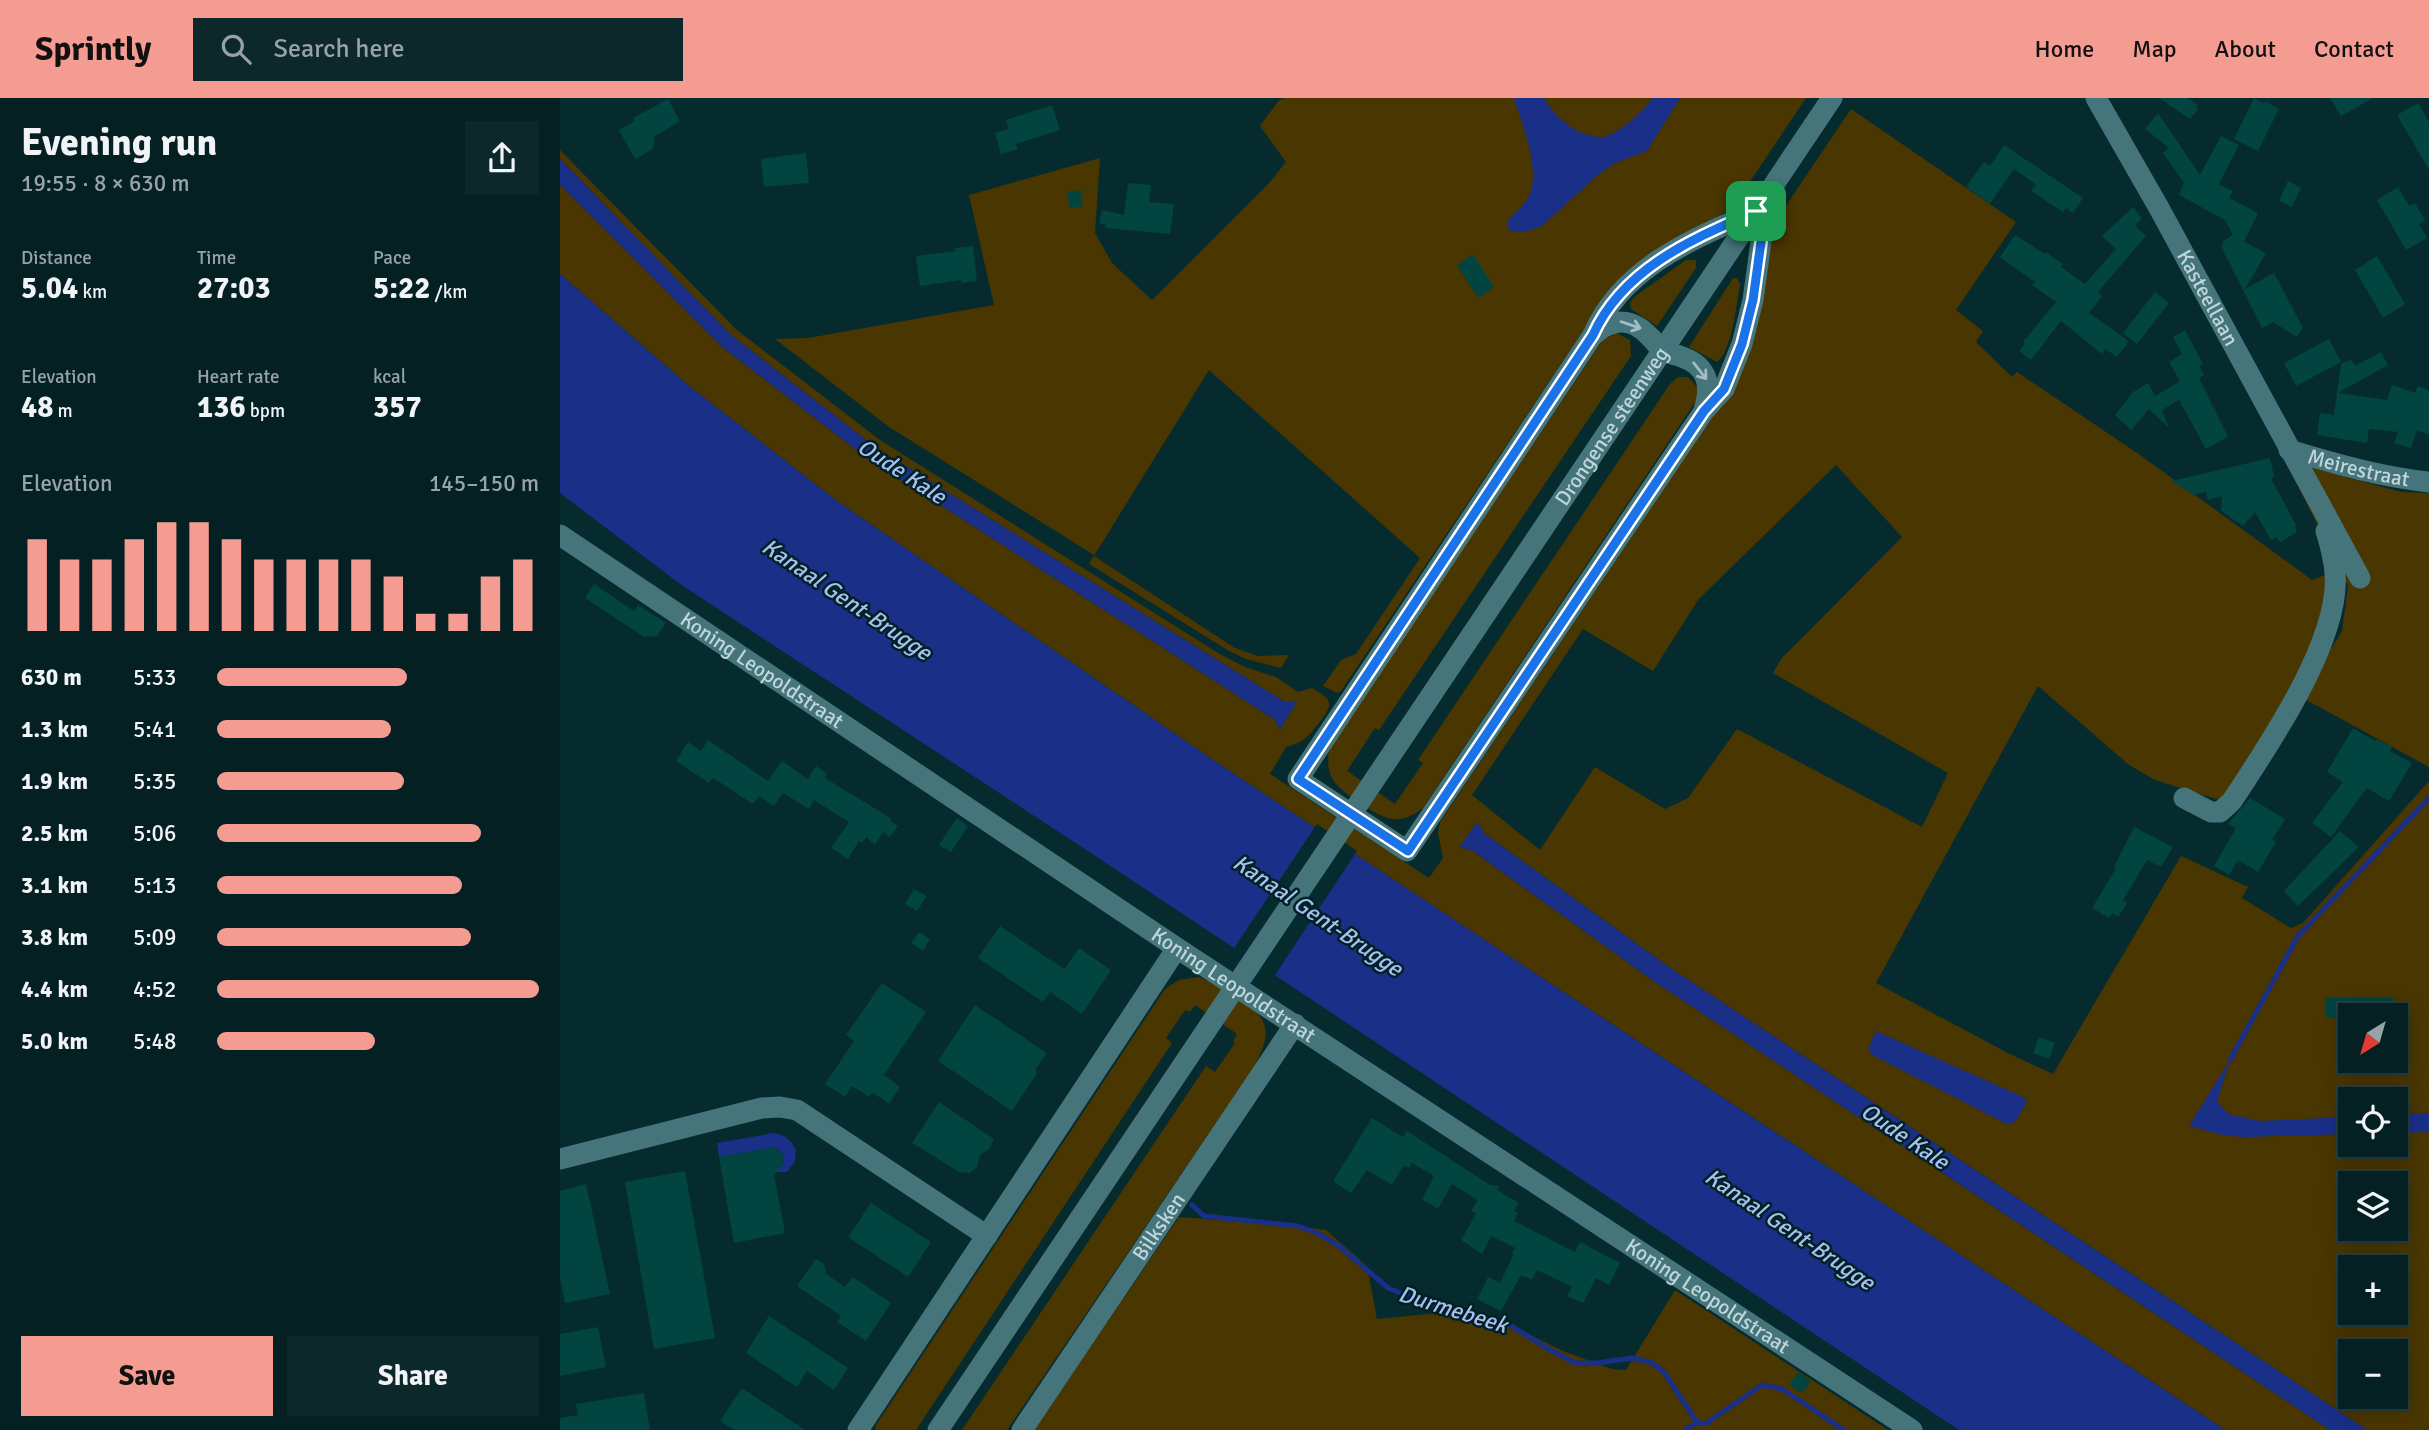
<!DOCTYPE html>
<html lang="en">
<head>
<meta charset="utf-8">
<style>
  :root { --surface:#042023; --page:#0d282b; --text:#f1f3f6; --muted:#97a3a6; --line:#253e41; --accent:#f59c92 }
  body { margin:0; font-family:Signika,sans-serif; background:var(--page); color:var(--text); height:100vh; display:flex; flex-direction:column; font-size:26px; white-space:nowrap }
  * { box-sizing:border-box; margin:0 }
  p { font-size:23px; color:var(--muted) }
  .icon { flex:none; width:38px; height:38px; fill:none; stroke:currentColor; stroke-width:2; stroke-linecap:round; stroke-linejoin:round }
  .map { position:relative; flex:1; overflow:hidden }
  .drawer { display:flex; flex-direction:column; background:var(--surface); width:560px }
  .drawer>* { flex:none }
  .needle { width:46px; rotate:217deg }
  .buttons { position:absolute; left:1778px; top:905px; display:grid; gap:14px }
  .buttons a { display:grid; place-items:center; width:70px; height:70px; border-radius:0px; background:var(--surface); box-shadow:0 4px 18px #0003,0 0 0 2px var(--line); font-size:35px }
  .pin { position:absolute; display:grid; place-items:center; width:60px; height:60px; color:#fff; margin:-30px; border-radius:14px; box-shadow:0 4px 10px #0006 }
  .round { display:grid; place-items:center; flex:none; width:74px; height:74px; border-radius:0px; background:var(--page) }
  .headline { display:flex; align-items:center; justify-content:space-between; height:119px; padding:0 21px }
  h1 { font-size:38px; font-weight:700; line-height:52px }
  .metrics { display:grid; grid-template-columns:repeat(3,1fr); gap:10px; height:119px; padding:7px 21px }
  .metrics div { display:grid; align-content:center }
  .metrics b { font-size:30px; font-weight:700 }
  .metrics small { font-size:19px; font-weight:400 }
  .metrics p { font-size:19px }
  .chart { height:196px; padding:14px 21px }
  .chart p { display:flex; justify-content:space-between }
  .chart svg { width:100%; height:126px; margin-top:7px; stroke:var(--accent); stroke-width:6 }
  .cta { display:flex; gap:14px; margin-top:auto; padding:14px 21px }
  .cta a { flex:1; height:80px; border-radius:0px; background:var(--accent); color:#111; font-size:28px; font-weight:700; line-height:80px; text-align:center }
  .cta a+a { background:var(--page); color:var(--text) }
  ul { padding:0 21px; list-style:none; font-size:23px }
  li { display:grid; grid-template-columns:112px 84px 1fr; align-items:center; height:52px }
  li i { height:18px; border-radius:9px; background:var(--accent) }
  header { display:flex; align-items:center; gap:42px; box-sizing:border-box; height:98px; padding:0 35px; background:var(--accent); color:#111 }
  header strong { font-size:33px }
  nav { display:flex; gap:38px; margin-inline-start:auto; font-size:24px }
  .search { width:490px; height:63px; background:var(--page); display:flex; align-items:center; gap:18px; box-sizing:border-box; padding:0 24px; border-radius:0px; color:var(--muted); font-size:26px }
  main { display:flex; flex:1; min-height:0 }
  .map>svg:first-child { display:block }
  .green { fill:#493600; fill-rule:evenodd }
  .water { fill:#192f88 }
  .pier { fill:#052b2f }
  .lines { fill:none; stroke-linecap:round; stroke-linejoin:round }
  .stream { stroke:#192f88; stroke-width:5 }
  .building { fill:#024440 }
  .minor { stroke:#45747b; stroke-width:21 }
  .oneway { stroke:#a0bec2 }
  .route-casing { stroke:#fff; stroke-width:14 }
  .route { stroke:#1a73e8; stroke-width:9 }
  .labels { text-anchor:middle; stroke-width:5; stroke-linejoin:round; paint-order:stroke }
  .street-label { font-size:21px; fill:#bfd7da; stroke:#002126 }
  .water-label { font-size:23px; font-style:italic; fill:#aabeee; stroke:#002126 }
</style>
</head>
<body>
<header>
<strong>Sprintly</strong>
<div class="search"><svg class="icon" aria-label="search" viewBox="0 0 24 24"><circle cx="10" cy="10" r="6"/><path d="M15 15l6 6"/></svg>Search here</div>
<nav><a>Home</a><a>Map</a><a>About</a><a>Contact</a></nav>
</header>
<main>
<section class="drawer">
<div class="headline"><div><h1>Evening run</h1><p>19:55 · 8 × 630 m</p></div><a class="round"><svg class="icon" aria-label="share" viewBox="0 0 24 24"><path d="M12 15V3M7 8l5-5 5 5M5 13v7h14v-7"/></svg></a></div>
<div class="metrics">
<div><p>Distance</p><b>5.04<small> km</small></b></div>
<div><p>Time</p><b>27:03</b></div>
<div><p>Pace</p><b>5:22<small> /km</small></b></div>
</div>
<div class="metrics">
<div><p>Elevation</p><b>48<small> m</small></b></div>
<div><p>Heart rate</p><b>136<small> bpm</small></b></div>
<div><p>kcal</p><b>357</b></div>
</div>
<div class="chart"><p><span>Elevation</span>145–150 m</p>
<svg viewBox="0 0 160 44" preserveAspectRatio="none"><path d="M5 44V12M15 44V19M25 44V19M35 44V12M45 44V6M55 44V6M65 44V12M75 44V19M85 44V19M95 44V19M105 44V19M115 44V25M125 44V38M135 44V38M145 44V25M155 44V19"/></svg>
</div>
<ul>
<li><b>630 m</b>5:33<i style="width:59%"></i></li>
<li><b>1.3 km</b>5:41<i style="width:54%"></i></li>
<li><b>1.9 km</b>5:35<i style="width:58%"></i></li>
<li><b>2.5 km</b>5:06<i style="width:82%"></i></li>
<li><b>3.1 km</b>5:13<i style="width:76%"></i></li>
<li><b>3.8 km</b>5:09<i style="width:79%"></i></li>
<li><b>4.4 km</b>4:52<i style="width:100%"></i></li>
<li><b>5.0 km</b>5:48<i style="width:49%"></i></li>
</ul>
<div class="cta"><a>Save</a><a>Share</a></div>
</section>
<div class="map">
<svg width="1869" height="1332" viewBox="0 0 1869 1332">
  <rect width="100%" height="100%" fill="#052b2f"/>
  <!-- green -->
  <path class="green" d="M725 0H1246L1173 109 1097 156 1032 220 781 593 777 595 763 588 781 562 796 556 860 460 649 272 534 458 675 550 698 558 729 557 721 570 686 561 669 553 529 466 534 457 329 329 215 241 248 240 434 207 409 97 540 60 535 135 552 165 592 202 710 84 726 64 700 28 719 2Z
    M1291 11 1456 124 1396 212 1423 233 1416 244 1452 279 1457 274 1580 357 1752 482 1765 477 1768 501 1743 574 1665 699 1656 701 1595 682 1569 667 1478 588 1316 885 1450 956 1493 976 1621 758 1688 789 1682 800 1731 830 1743 825 1869 683V1332H1807L1106 867 925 736 917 725 900 749 913 753 1095 884 1770 1332H1665L653 662 277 403 129 288 0 176V87L161 248 307 360 714 621 720 631 736 605 725 604 315 349 171 237 0 61V52L177 232 320 342 658 555 685 569 716 579 738 594 752 590C758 594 768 598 769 605 771 613 749 638 743 642 738 646 732 647 726 649L710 676 869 780 883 760 878 735 880 724 1092 409 1190 238 1211 130ZM1276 367 1342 439 1221 561 1213 575 1388 675 1362 729 1177 631 1128 700 1105 711 1035 669 980 752 912 697 1023 531 1093 573 1138 502ZM1790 917H1836V962H1790ZM1790 1001H1836V1046H1790ZM1790 1085H1836V1130H1790ZM1790 1169H1836V1214H1790ZM1790 1253H1836V1298H1790Z
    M1126 162H1136V170L1097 228 1071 211 1070 205 1074 199Z
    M1173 180H1177L1180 186C1176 206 1173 252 1157 264L1129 249Z
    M1056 235 1070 242 1071 258 819 632 815 630 787 673 835 706 863 665 858 662 1110 286 1118 279H1128L1138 290V300L863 710C838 729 824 721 800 705 776 689 763 679 770 649L1043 242Z
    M1753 370 1841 394 1869 395V669L1741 599 1782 533 1788 488 1733 378Z
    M639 879C651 884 662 890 673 897 709 919 714 931 694 969L447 1332H402L646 968 655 974 675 945 673 943 677 936 635 907 630 914 625 912 606 940 612 945 356 1332H315L316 1327 605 891 619 882Z
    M619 1119 727 1127 766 1132 807 1168 817 1221 888 1214 948 1226 1003 1253 1052 1271 1066 1272 1115 1192 1328 1332H474Z"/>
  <!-- water -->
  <path class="water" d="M954 0H984C994 19 1018 39 1041 39 1055 39 1086 12 1092 0H1120L1087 53 1055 65 1039 76 982 128 965 134H955L948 131 947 125C953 114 966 107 970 96 980 69 962 26 954 0Z
    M0 61 171 237 315 349 725 604H737L720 631 714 621 307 360 161 248 0 87Z
    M0 176 129 288 277 403 653 662 1665 1332H1399L528 753 120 486 0 395Z
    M917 724 925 736 1106 867 1807 1332H1770L1095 884 913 753 900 749Z
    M1316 933 1463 999 1467 1004 1455 1024 1447 1026 1312 957 1308 951Z
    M1670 962 1657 1003 1668 1016 1700 1023 1790 1019V1036L1684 1039 1663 1037 1629 1028Z
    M1869 1015V1034L1836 1035V1017Z
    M214 1035C225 1037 231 1042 236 1052L235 1063 227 1074H216L224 1064 223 1058 216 1049 159 1059 157 1045Z"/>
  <!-- pier -->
  <path class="pier" d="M757 726 797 753 713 880 672 853Z"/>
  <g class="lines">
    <!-- stream -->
    <path class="stream" d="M1670 962 1738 838 1869 700
      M632 1107 644 1118 738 1128 757 1135 779 1148 828 1190 888 1214 948 1226 990 1252 1015 1265H1037L1073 1260 1092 1265 1103 1273 1137 1324 1145 1326 1202 1287 1222 1291 1284 1332
      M1125 1332 1137 1324"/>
  </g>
  <!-- building -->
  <path class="building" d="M1599 0H1627L1638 7 1636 9 1638 11 1630 21Z
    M1694 0 1703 5 1707 4 1719 11 1698 53 1674 41Z
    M1770 0H1813L1781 18Z
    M108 1 120 23 94 39 93 51 75 61 59 32 75 23 73 20Z
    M1858 5 1869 24V72L1837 17Z
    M492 7 500 32 456 46 458 51 441 56 435 35 449 31 446 22Z
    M1598 15 1640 77 1661 38 1679 47 1659 86 1673 93 1669 100 1698 115 1684 144 1706 155 1685 191 1714 175 1743 230 1737 239 1713 224 1702 230 1661 148 1663 146 1662 144 1673 137 1665 122 1619 97 1624 85 1603 55 1609 50 1585 31Z
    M1444 47 1523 100 1513 115 1506 110 1503 114 1471 93 1476 86 1454 71 1430 106 1406 89 1424 64 1430 68Z
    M246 55 249 85 204 89 201 61Z
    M1728 83 1741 90 1732 109 1719 103Z
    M568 85 591 87 589 104 614 106 610 136 545 130 546 127 539 125 542 112 564 117Z
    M1838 89 1849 108 1855 105 1865 123 1859 126 1867 140 1846 152 1817 102Z
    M520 92 523 108 510 110 507 94Z
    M1573 109 1582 120 1575 128 1586 138 1538 194 1542 198 1529 215 1569 243 1557 259 1545 251 1542 256 1501 223 1471 262 1459 253 1465 246 1463 244 1496 204 1472 187 1475 184 1440 159 1455 137 1485 156 1486 154 1503 166 1501 169 1525 186 1556 151 1542 138Z
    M413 148 417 183 401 185V182L360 188 356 158 396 153 395 150Z
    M913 156 934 189 918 200 897 167Z
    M1817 158 1845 206 1823 220 1795 172Z
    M1595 194 1609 205 1577 246 1563 235Z
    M1625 232 1643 266 1639 268 1644 277 1639 280 1668 339 1646 351 1619 302 1602 312 1609 330 1589 311 1571 332 1555 317 1573 294 1588 285 1595 298 1620 283 1609 264 1622 256 1613 239Z
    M1769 241 1781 264 1736 288 1724 265Z
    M1821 254 1828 267 1778 295 1827 302 1832 287 1855 295 1858 288 1869 292V337L1857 332 1851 350 1834 345 1838 334 1809 331 1807 345 1757 337 1760 315 1774 317 1781 266 1791 261 1795 268Z
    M1710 360 1714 379 1711 381 1737 428 1735 429 1737 434 1720 444 1717 439 1711 442 1695 414 1683 428 1661 413 1662 398 1648 402 1646 394 1634 397 1611 383Z
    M34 486 74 513 78 507 106 525 97 538 84 539 25 500Z
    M1793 630 1815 643 1816 641 1832 649 1830 653 1852 665 1829 703 1807 690 1771 739 1752 725 1783 684 1767 674Z
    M148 642 208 683 222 663 248 681 256 668 267 676 265 680 332 721 330 723 338 728 330 739 323 734 315 747 306 739 302 745 299 743 288 761 271 750 289 724 254 702 249 711 223 695 214 708 199 698 193 706 153 680 149 685 116 663 128 644 141 653Z
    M1690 700 1725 721 1712 742 1716 744 1698 774 1678 762 1669 777 1654 768 1676 730 1668 726Z
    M397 720 408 728 391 754 379 747Z
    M1574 729 1613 749 1601 769 1587 762 1563 802 1567 805 1558 819 1552 815 1549 820 1532 810 1556 770 1554 769Z
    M1780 733 1799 749 1738 808 1724 793Z
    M354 791 367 798 357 813 345 806Z
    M440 828 504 871 519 850 551 872 522 916 490 894 483 904 418 860Z
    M359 834 370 841 363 853 351 845Z
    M322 885 366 914 324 977 340 989 329 1006 312 994 309 999 292 988 285 999 265 986 294 943 286 937Z
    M1833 899V917H1785V920H1766L1765 900Z
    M415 907 487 955 475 972 478 974 452 1013 378 963Z
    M1479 939 1495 945 1489 961 1473 955Z
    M379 1004 434 1041 429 1051 420 1057 417 1069 410 1075 399 1074 352 1045Z
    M812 1020 843 1039 847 1033 930 1087 940 1088 937 1092 959 1105 954 1113 958 1115 954 1123 1015 1154 1020 1144 1060 1165 1049 1187 1036 1180 1023 1205 1007 1198 1012 1189 977 1172 972 1182 961 1177 941 1213 917 1201 928 1179 940 1185 954 1156 952 1155 955 1150 931 1138 922 1156 901 1142 916 1116 911 1113 918 1102 892 1086 878 1111 862 1102 874 1078 852 1065 849 1070 844 1067 832 1087 807 1072 791 1095 773 1083Z
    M215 1049 222 1056 224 1062 222 1069 214 1077 225 1135 174 1145 159 1059Z
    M125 1073 155 1240 94 1251 65 1084Z
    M26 1086 50 1196 5 1205 0 1180V1093Z
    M311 1105 371 1144 348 1179 288 1139Z
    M256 1161 264 1166 266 1176 285 1189 293 1179 331 1205 306 1243 277 1224 281 1218 237 1188Z
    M209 1218 288 1270 274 1292 247 1273 237 1289 186 1255Z
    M38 1229 46 1269 0 1278V1236Z
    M1238 1274 1251 1283 1242 1295 1229 1287Z
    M182 1290 245 1332H174L160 1323Z
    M84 1295 90 1332H0V1320L18 1317 16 1306Z"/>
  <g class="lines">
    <!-- minor -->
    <g class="minor">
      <path id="s1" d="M1536 0 1599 110 1800 480"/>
      <path d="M1196 113 1202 137 1193 202 1182 246 1164 291 1144 313 847 753 738 681 1033 237C1062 169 1133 141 1196 113Z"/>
      <path d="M1033 237C1053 220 1072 219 1090 239 1094 242 1097 248 1101 251 1107 256 1115 256 1122 259 1148 268 1152 288 1144 312"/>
      <path id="s2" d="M1729 352C1776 366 1821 379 1869 384"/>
      <path id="s3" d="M0 437 617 850 1352 1332"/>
      <path d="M1624 700 1651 714H1660L1672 703C1708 648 1781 542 1775 475 1774 461 1770 446 1766 433"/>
      <path d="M0 1061 202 1010 220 1009 237 1012 427 1138"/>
      <path d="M298 1332 617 850"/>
      <path id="s4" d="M378 1332 1272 0"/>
      <path id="s5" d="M462 1332 735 926"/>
    </g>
  </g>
  <!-- one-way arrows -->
  <defs><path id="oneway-shaft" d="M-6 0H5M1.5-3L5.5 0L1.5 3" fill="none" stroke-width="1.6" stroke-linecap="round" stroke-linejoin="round" transform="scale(1.75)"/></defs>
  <g class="oneway">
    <use href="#oneway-shaft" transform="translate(1071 227) rotate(19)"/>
    <use href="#oneway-shaft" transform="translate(1140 273) rotate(52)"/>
  </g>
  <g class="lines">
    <defs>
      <path id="route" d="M1196 113 1202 137 1193 202 1182 246 1164 291 1144 313 848 753 738 681 1033 237C1063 170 1133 141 1196 113Z"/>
    </defs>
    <!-- route casing -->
    <use href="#route" class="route-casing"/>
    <!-- route -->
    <use href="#route" class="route"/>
  </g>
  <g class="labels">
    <!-- street labels -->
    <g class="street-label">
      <text dy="7" stroke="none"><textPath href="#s1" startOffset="229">Kasteellaan</textPath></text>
      <text dy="7" stroke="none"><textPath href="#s4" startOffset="1209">Drongense steenweg</textPath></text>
      <text dy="7" stroke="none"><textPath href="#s2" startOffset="72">Meirestraat</textPath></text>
      <text dy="7" stroke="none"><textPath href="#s3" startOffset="243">Koning Leopoldstraat</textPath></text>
      <text dy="7" stroke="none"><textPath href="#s3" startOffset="810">Koning Leopoldstraat</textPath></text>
      <text dy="7" stroke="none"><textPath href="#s5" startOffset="245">Bilksken</textPath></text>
      <text dy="7" stroke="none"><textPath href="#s3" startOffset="1377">Koning Leopoldstraat</textPath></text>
    </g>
    <!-- water labels -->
    <g class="water-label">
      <text transform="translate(342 373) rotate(33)" y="8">Oude Kale</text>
      <text transform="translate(287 501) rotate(34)" y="8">Kanaal Gent-Brugge</text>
      <text transform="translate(758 817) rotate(34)" y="8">Kanaal Gent-Brugge</text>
      <text transform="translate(1345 1038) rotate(34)" y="8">Oude Kale</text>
      <text transform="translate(1230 1131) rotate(34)" y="8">Kanaal Gent-Brugge</text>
      <text transform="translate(893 1211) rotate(17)" y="8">Durmebeek</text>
    </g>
  </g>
</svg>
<div class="buttons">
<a><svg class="needle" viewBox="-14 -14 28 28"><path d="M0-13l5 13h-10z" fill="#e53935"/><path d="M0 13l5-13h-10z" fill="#97a3a6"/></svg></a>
<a><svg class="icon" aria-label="locate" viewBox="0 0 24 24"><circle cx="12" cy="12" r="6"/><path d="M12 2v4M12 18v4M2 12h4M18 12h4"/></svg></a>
<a><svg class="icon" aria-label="layers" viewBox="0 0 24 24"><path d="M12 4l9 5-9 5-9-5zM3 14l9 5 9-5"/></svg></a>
<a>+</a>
<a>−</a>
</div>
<div class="pin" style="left:1196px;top:113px;background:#1e9e55"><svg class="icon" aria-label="arrive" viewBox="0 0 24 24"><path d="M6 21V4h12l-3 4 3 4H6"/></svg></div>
</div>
</main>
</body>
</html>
